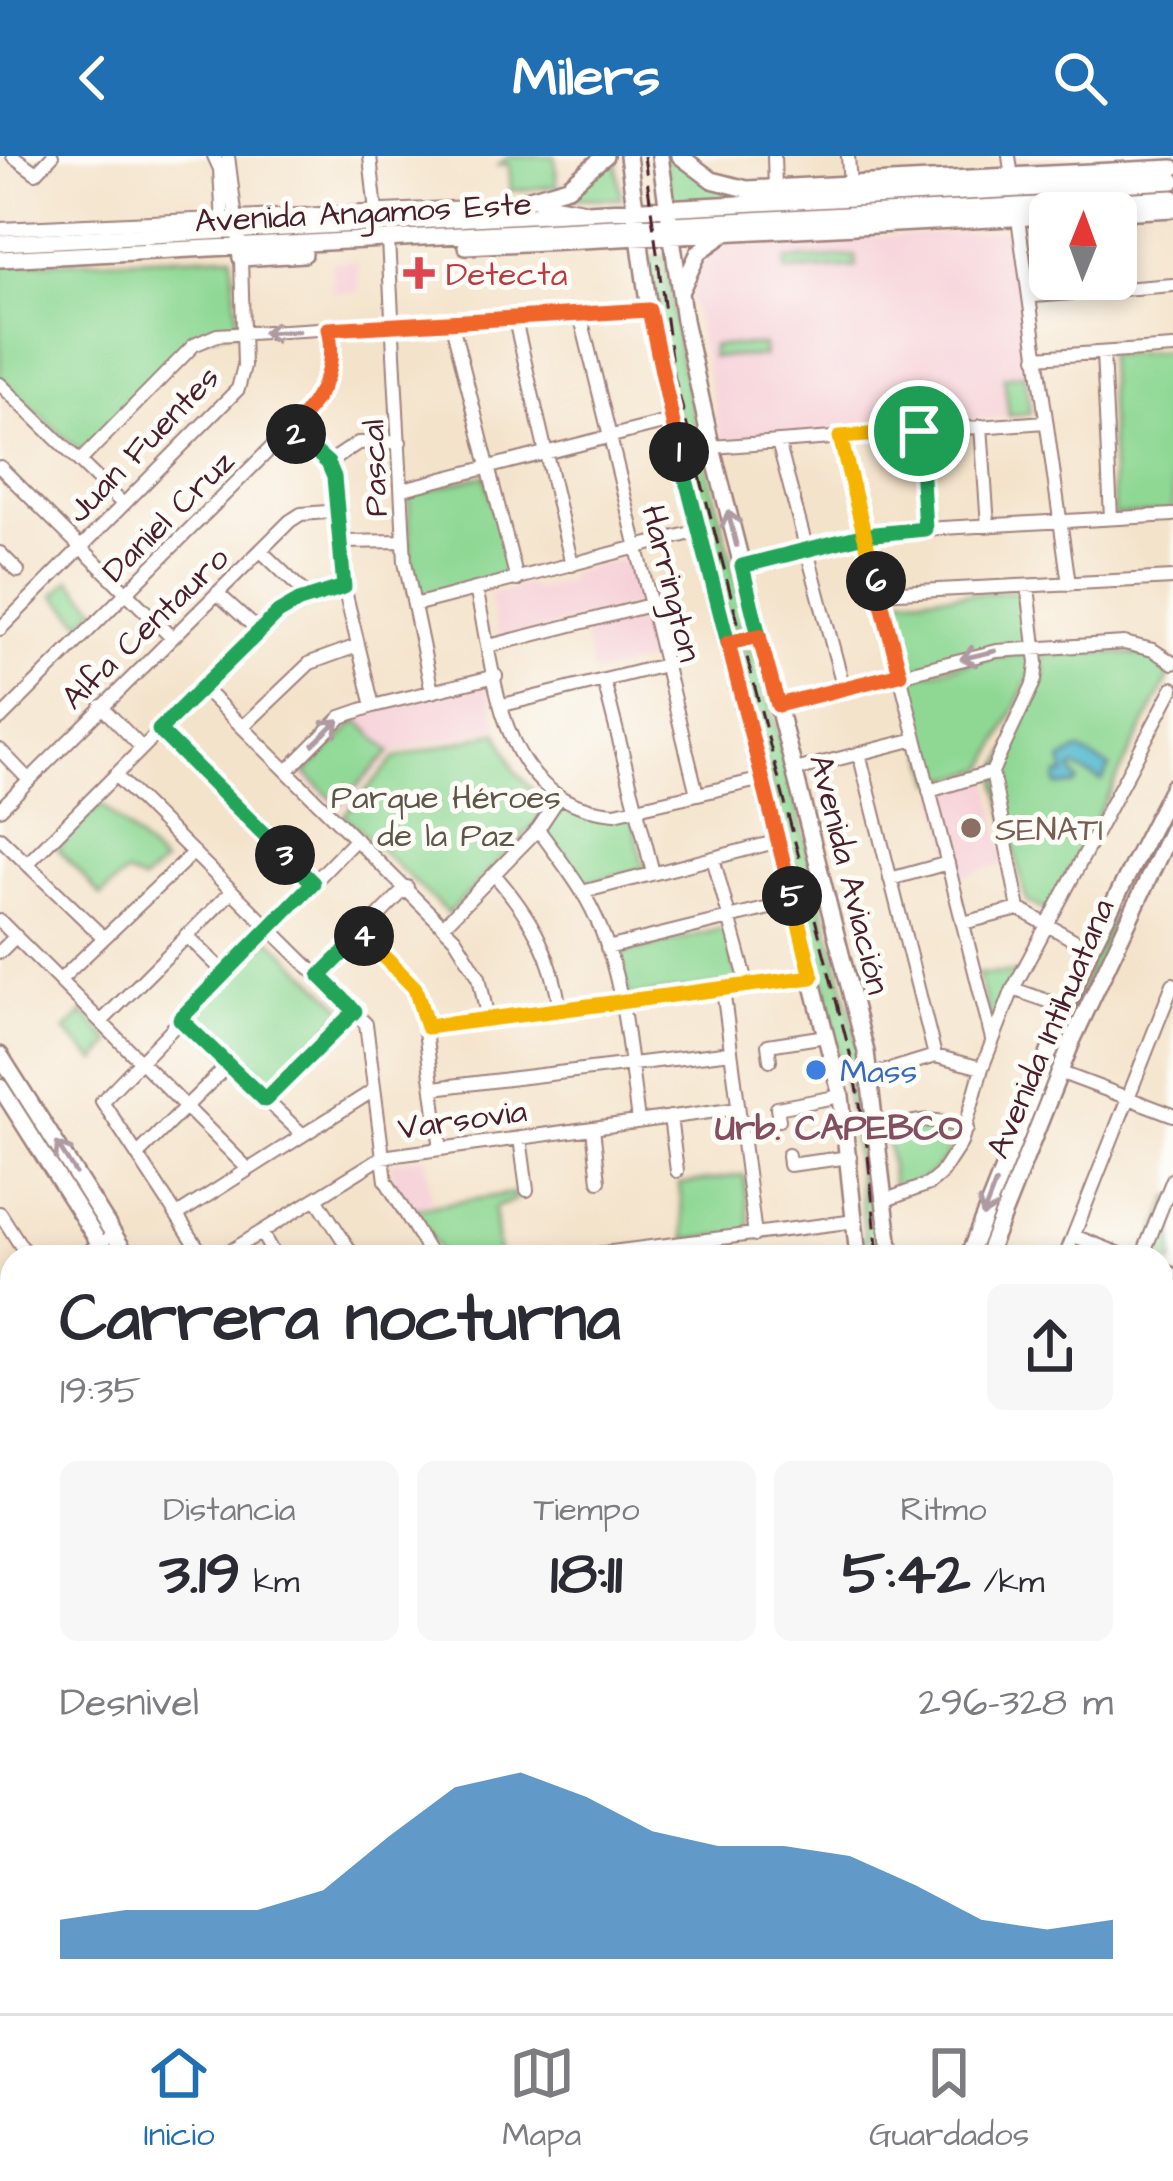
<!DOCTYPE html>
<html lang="es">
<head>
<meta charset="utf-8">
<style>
  :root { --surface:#fff; --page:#f7f7f7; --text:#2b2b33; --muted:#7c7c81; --line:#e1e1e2; --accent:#1f6fb2 }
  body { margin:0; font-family:"Architects Daughter",sans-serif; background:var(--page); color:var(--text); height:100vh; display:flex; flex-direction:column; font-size:45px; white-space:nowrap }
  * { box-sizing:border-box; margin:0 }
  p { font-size:39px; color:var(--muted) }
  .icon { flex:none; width:66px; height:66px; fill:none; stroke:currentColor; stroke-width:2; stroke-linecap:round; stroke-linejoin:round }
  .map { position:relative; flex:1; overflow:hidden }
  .drawer { position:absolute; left:0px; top:1089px; width:1173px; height:768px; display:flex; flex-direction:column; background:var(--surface); border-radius:36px 36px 0 0; box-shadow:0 6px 18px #0003 }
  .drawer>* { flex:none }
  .needle { width:78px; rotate:1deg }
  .tools { position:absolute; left:1029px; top:36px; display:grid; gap:24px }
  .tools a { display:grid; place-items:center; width:108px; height:108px; border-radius:18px; background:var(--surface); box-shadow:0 6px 18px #0003; font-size:60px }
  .pin { position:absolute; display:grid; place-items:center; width:102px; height:102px; color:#fff; margin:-51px; border:6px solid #fff; border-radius:50%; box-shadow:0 3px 12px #0007 }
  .km { position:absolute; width:60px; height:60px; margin:-30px; border-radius:50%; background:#222; color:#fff; font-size:33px; line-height:60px; text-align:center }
  .round { display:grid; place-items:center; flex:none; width:126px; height:126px; border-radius:18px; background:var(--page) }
  .headline { display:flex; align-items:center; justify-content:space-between; height:204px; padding:0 60px }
  h1 { font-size:66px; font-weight:700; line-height:90px }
  .stats { display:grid; grid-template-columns:repeat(3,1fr); gap:18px; height:204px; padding:12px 60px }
  .stats div { display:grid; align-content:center; border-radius:18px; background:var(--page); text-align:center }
  .stats b { font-size:60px; font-weight:700 }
  .stats small { font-size:33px; font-weight:400 }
  .stats p { font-size:33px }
  .chart { height:336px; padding:24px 60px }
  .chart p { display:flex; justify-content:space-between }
  .chart svg { width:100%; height:216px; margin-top:12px; fill:var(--accent); opacity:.7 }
  header { display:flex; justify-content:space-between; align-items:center; height:156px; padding:0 60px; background:var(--accent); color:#fff; font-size:54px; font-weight:700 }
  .tab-bar { display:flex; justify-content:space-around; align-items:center; height:168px; border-top:3px solid var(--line); background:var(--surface); font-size:33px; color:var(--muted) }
  .tab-bar a { display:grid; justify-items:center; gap:6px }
  .tab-bar .current { color:var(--accent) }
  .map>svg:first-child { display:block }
  .built { fill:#f6cfd7 }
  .green { fill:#8fd894; stroke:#6c7c60; stroke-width:3 }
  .water { fill:#4fb7cd; stroke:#4c6b7c; stroke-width:3 }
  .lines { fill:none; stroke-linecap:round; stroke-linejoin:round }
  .minor-casing { stroke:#9f817b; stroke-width:16 }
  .major-casing { stroke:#9f817b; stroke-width:20 }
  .minor { stroke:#fff; stroke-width:12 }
  .major { stroke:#fff; stroke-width:15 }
  .rail { stroke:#4a1f2b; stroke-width:3; stroke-dasharray:18 9; stroke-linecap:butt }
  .oneway { stroke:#ae9aa0 }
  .split-1-casing { stroke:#fff; stroke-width:24 }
  .split-2-casing { stroke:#fff; stroke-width:24 }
  .split-3-casing { stroke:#fff; stroke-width:24 }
  .split-4-casing { stroke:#fff; stroke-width:24 }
  .split-5-casing { stroke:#fff; stroke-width:24 }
  .split-6-casing { stroke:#fff; stroke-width:24 }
  .split-7-casing { stroke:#fff; stroke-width:24 }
  .split-1 { stroke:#22a559; stroke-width:15 }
  .split-2 { stroke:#f0652b; stroke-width:15 }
  .split-3 { stroke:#22a559; stroke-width:15 }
  .split-4 { stroke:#22a559; stroke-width:15 }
  .split-5 { stroke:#f5b400; stroke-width:15 }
  .split-6 { stroke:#f0652b; stroke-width:15 }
  .split-7 { stroke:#f5b400; stroke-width:15 }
  .health-dot { fill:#e0444e; stroke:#fdfcf7; stroke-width:4.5 }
  .education-dot { fill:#8d6e63; stroke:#fdfcf7; stroke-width:4.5 }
  .shop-dot { fill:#3f7fe0; stroke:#fdfcf7; stroke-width:4.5 }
  .labels { text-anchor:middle; stroke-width:10; stroke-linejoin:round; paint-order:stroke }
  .street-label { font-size:33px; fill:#4a1f2b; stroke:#fdfcf7 }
  .health-label { font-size:33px; fill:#be3a42; stroke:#fdfcf7; text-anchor:start }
  .park-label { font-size:33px; fill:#5f564a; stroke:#fdfcf7 }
  .education-label { font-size:33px; fill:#785e54; stroke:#fdfcf7; text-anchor:start }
  .shop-label { font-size:33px; fill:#366cbe; stroke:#fdfcf7; text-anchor:start }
  .neighbourhood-label { font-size:36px; font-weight:bold; fill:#844e61; stroke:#fdfcf7 }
</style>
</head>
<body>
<header><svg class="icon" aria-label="back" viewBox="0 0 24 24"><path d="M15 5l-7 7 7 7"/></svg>Milers<svg class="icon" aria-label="search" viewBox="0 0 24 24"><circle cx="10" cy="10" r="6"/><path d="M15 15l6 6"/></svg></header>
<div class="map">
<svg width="1173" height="1857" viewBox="0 0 1173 1857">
  <rect width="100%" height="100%" fill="#fdfcf7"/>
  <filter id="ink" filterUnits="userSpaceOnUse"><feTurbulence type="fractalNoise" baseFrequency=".00833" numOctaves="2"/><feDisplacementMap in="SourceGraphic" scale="24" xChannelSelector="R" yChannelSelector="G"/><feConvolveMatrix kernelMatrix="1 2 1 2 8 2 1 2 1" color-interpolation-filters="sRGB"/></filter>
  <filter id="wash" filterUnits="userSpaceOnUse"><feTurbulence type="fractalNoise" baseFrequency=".004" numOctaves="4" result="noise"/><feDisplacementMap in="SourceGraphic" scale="48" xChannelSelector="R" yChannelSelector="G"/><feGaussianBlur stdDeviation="2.7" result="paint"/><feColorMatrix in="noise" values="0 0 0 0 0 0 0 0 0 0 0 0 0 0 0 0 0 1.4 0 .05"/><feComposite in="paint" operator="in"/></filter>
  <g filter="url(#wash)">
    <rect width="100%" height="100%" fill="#f4e3cb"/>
    <!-- built -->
    <path class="built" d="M1011 74 1035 254 1030 259 722 284 691 141 692 124 698 111 717 92 730 87Z
      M357 105 359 136 333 137 331 106Z
      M630 401 641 447 500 484 489 439 529 428 535 434 568 426 571 417Z
      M643 463 653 504 593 518 583 477Z
      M487 530 498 570 393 597 340 655 297 616 347 564 376 553Z
      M989 623 1005 707 958 721 936 638Z
      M426 1000 432 1046 411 1053 396 1031 390 1007Z"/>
    <!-- green -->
    <path class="green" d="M508 0H555L557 30 511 35 509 8 498 9Z
      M607 0H616L621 43 550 42Z
      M664 0H673L733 37 735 42 671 45Z
      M1173 29V35L868 52 867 46Z
      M232 99 238 173 197 181 179 195 82 297 0 223V108Z
      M855 100 856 111 786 115V104Z
      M665 101 682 214 748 468 730 472 664 205 647 102Z
      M763 189 764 200 712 201V190Z
      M1173 195V356L1114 359 1107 199Z
      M1025 218 1030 257 1009 260 1004 221Z
      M485 319 510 418 418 442 410 403 409 339Z
      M70 424 97 452 82 466 55 439Z
      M1023 435 1032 490 906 515 887 442Z
      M745 493 755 496 769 543 854 870 872 981 884 1101H866C854 895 787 696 736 498Z
      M1108 496 1150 500 1173 513 1048 756 1027 746 998 630V615L1044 518 1042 500Z
      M1033 497 1034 512 986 613 934 627 907 522 997 500Z
      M358 564 390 596 338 649 305 617Z
      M498 576 515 615 546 648 534 669 448 758 344 659 395 602Z
      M101 648 163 708 142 726 126 718 101 740 57 692Z
      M559 650 596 659 632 658 644 713 584 728 563 696 541 676Z
      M1129 723 1138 726 1070 873 1064 875 1062 873Z
      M725 772 739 826 629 841 620 798Z
      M269 782 345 853 267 936 190 864Z
      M1019 817 993 873 978 818Z
      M83 857 112 887 96 905 65 875Z
      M934 968 956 978C946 1012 926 1024 894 1037L887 980Z
      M744 1019 751 1076 686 1084 679 1028Z
      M514 1037 515 1044 494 1052 499 1101H443L414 1053Z
      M1170 1041 1173 1042V1108L1147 1099Z
      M12 1219V1319L0 1327V1227Z
      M1161 1297 1173 1301V1403H1161Z
      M1161 1586 1173 1599V1747L1161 1742Z"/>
    <!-- water -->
    <path class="water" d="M1078 594 1110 611 1102 625 1074 611 1071 614 1078 625 1074 629 1058 630 1055 626 1058 618H1065L1061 605Z"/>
  </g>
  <g filter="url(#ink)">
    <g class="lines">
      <defs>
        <path id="minor" d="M13 0 36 17 52 0
          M214 0 220 13 223 69
          M228 0 236 64
          M370 0 376 56
          M774 0 775 33
          M848 0 850 29
          M1009 0 1012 22
          M1017 55 1069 428
          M0 73 491 50 526 43 583 53
          M388 84 405 406 432 536
          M1034 140 1173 129
          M580 158 697 638
          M515 164 572 409
          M452 168 517 424
          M1103 197 1111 362
          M1036 201 1173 192
          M0 228 123 348
          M981 270 988 370
          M292 273 328 307 334 321 344 431 373 550
          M919 275 925 373
          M840 281 992 883
          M778 286 844 533
          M712 291 1045 266
          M80 305 194 189 217 179 649 154
          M328 307 358 287 400 286
          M0 311 171 481
          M403 333 671 265
          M341 386 403 385
          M261 395 309 441
          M0 397 18 415
          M742 410 889 375 1173 359
          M476 433C497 524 498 649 615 657L763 623
          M217 437 258 474
          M879 437 1173 422
          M414 449 699 375
          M0 473 238 233 244 210 241 102
          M489 490 650 449
          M604 525 653 717
          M202 531 455 782 479 821 488 864
          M503 549 665 509
          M778 549 997 495 1124 487 1153 494 1173 507
          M101 550 141 591
          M0 563 317 246 332 199 328 173
          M244 570 310 507 357 490
          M159 575 313 727
          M0 594 28 623
          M859 597 935 900
          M795 614 916 583
          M287 615 341 561 373 550 496 520
          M115 619 366 868 386 1025 432 1101
          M929 635 992 616
          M0 653 290 365 301 358 340 355
          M538 673C555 697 573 719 587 744 624 810 628 892 638 965
          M0 682 102 780
          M713 702 748 830
          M27 708 278 456 309 441 344 431
          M494 718C531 761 553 799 560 855
          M890 723 948 707
          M582 736 779 685
          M1019 753 992 616 1035 524 1037 507 1028 431
          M0 765 248 1013
          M963 767 1019 753 1090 793
          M444 769 538 673 558 643
          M362 778 405 820 421 846 441 993
          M186 779 225 817
          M607 792 794 746
          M0 796 16 780
          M320 820 407 731
          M60 824 194 696
          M723 833 755 1079
          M1013 833 1065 851
          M180 863 302 978
          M101 866 232 735
          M426 871 812 821
          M770 904 768 889 826 880
          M1059 916 1173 959
          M870 920 935 900 982 912
          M434 932 731 896
          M265 944 355 855
          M670 961 677 1015
          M779 964 777 952 841 940
          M593 972 599 1025
          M877 976C915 965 929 958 967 973
          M520 982 527 1034
          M137 999 228 909
          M788 999 789 1009 850 1001
          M316 1042 349 1093
          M886 1044 929 1028 940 1019 961 987 982 912 1013 833 1173 532
          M0 1057 28 1101
          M177 1059 374 934
          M261 1076 275 1101
          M1074 1080 1128 1101
          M80 1101 104 1085
          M204 1101 102 945 356 683
          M221 1101 382 1001 738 952
          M572 1101 856 1065
          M1065 1101 1173 828
          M1142 1101 1173 1023
          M1161 1113 1173 1118
          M0 1152 12 1144
          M0 1170 12 1188
          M0 1222 12 1214
          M1161 1291 1173 1296
          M0 1362 12 1381
          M1161 1410H1173
          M1161 1423H1173
          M0 1481 12 1500
          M1161 1503H1173
          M0 1564 12 1583
          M1161 1581 1173 1592
          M0 1725 12 1744
          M1161 1750 1173 1755
          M0 1786 12 1778
          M1161 1820 1173 1825
          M99 1845 106 1857
          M179 1845 187 1857
          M233 1845 240 1857
          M497 1845 515 1857
          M920 1845 950 1857
          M1070 1849 1090 1857
          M31 1857 50 1845
          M334 1857 338 1845
          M365 1857 370 1845
          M437 1857 450 1845
          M583 1857 587 1845
          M763 1857 768 1845
          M834 1857 839 1845
          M998 1857 1002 1845"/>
        <path id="major" d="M628 0 649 154 671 265 841 940 858 1101
          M660 0 684 164 710 284 866 896 891 1101
          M680 0 712 24 747 33 1173 12
          M526 43 568 31 605 0
          M1101 57 1173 53
          M0 87 1173 25
          M239 87 241 102 304 98
          M466 90 1050 60
          M0 103 1173 42
          M681 134 699 96 723 79
          M0 899 128 1101
          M0 931 108 1101
          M968 1101 1090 793 1173 630
          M986 1101 1073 883 1173 670
          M1161 1190 1173 1195
          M1161 1210 1173 1215
          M0 1334 12 1327
          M0 1354 12 1347
          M0 1500 12 1518
          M0 1535 12 1554
          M197 1845 204 1857
          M221 1845 231 1857
          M654 1857 659 1845
          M693 1857 698 1845"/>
      </defs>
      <!-- minor casing -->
      <use href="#minor" class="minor-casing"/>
      <!-- major casing -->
      <use href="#major" class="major-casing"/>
      <!-- minor -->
      <use href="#minor" class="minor"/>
      <!-- major -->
      <use href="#major" class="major"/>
      <!-- rail -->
      <path class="rail" d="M644 0 673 216 854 913 867 990 878 1101
        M670 1857 675 1845"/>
    </g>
    <!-- one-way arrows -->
    <defs><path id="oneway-shaft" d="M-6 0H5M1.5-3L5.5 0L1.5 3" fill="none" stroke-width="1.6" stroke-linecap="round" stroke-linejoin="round" transform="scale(3)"/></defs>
    <g class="oneway">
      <use href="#oneway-shaft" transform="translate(280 176) rotate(177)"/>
      <use href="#oneway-shaft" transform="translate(732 372) rotate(-104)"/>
      <use href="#oneway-shaft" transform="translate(978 499) rotate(167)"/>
      <use href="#oneway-shaft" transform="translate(326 576) rotate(-44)"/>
      <use href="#oneway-shaft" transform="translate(66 1002) rotate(-122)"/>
      <use href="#oneway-shaft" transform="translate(989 1044) rotate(111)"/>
    </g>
  </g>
  <g class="lines" filter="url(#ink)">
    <defs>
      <path id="split-1" d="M679 296 728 487 759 480 742 410 865 379 925 373 919 275"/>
      <path id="split-2" d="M296 278 292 273C319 244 338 214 328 173L649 154 679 296"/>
      <path id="split-3" d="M285 699 159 574 278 457 299 445 344 431 334 321 328 307 296 278"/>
      <path id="split-4" d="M285 699 313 727 180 863 265 944 355 855 320 820 362 778 364 780"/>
      <path id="split-5" d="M364 780 415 832 427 871 812 821 792 740"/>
      <path id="split-6" d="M792 740 728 487 759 480 778 549 900 518 876 425"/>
      <path id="split-7" d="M876 425 840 281 919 275"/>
    </defs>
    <!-- split-1 casing -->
    <use href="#split-1" class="split-1-casing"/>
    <!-- split-2 casing -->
    <use href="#split-2" class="split-2-casing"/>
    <!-- split-3 casing -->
    <use href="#split-3" class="split-3-casing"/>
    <!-- split-4 casing -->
    <use href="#split-4" class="split-4-casing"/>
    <!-- split-5 casing -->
    <use href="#split-5" class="split-5-casing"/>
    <!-- split-6 casing -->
    <use href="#split-6" class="split-6-casing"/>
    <!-- split-7 casing -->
    <use href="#split-7" class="split-7-casing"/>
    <!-- split-1 -->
    <use href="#split-1" class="split-1"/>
    <!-- split-2 -->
    <use href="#split-2" class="split-2"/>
    <!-- split-3 -->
    <use href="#split-3" class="split-3"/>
    <!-- split-4 -->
    <use href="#split-4" class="split-4"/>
    <!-- split-5 -->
    <use href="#split-5" class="split-5"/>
    <!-- split-6 -->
    <use href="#split-6" class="split-6"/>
    <!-- split-7 -->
    <use href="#split-7" class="split-7"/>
  </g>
  <!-- markers -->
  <path class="health-dot" d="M413 99h12v12h12v12h-12v12h-12v-12h-12v-12h12z"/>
  <circle class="education-dot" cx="971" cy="672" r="12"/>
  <circle class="shop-dot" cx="816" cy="914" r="12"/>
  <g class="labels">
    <!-- street labels -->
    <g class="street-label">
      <text transform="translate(363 55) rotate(-3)" y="12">Avenida Angamos Este</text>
      <text transform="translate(142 287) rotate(-46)" y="12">Juan Fuentes</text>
      <text transform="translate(373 312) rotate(-92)" y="12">Pascal</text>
      <text transform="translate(167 359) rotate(-45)" y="12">Daniel Cruz</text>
      <text transform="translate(673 427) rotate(76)" y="12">Harrington</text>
      <text transform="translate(144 471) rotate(-44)" y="12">Alfa Centauro</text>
      <text transform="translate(851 718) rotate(76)" y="12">Avenida Aviación</text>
      <text transform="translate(1049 872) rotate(-67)" y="12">Avenida Intihuatana</text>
      <text transform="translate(462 962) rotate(-8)" y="12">Varsovia</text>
    </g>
    <!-- health labels -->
    <g class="health-label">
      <text x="446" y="129">Detecta</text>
    </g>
    <!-- park labels -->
    <g class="park-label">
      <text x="446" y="652">Parque Héroes<tspan x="446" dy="38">de la Paz</tspan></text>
    </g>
    <!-- education labels -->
    <g class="education-label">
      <text x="995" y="684">SENATI</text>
    </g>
    <!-- shop labels -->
    <g class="shop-label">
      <text x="840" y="926">Mass</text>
    </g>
    <!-- neighbourhood labels -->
    <g class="neighbourhood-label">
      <text x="839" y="983">Urb. CAPEBCO</text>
    </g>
  </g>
</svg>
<div class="tools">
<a><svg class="needle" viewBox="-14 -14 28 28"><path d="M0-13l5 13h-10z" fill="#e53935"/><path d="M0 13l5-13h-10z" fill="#7c7c81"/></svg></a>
</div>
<div class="pin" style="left:919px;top:275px;background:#1e9e55"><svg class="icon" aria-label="arrive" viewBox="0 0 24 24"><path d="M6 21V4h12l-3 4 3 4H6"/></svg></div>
<b class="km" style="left:679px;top:296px">1</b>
<b class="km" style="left:296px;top:278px">2</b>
<b class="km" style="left:285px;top:699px">3</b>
<b class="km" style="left:364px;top:780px">4</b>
<b class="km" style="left:792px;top:740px">5</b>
<b class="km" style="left:876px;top:425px">6</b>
<section class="drawer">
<div class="headline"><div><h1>Carrera nocturna</h1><p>19:35</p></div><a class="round"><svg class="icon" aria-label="share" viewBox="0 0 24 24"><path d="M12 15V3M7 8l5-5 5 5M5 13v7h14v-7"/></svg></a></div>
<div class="stats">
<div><p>Distancia</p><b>3.19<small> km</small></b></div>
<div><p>Tiempo</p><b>18:11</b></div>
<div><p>Ritmo</p><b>5:42<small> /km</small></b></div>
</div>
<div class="chart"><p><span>Desnivel</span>296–328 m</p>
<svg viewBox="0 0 160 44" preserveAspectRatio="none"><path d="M0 44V36L10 34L20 34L30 34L40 30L50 19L60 9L70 6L80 11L90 18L100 21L110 21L120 23L130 29L140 36L150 38L160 36V44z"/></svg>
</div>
</section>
</div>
<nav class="tab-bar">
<a class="current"><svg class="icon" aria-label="home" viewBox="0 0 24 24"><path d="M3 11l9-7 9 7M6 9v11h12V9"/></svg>Inicio</a>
<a><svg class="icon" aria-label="map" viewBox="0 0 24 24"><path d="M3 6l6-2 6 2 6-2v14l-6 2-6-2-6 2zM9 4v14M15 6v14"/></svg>Mapa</a>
<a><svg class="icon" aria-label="saved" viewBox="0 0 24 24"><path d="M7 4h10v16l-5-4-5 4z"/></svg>Guardados</a>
</nav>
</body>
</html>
